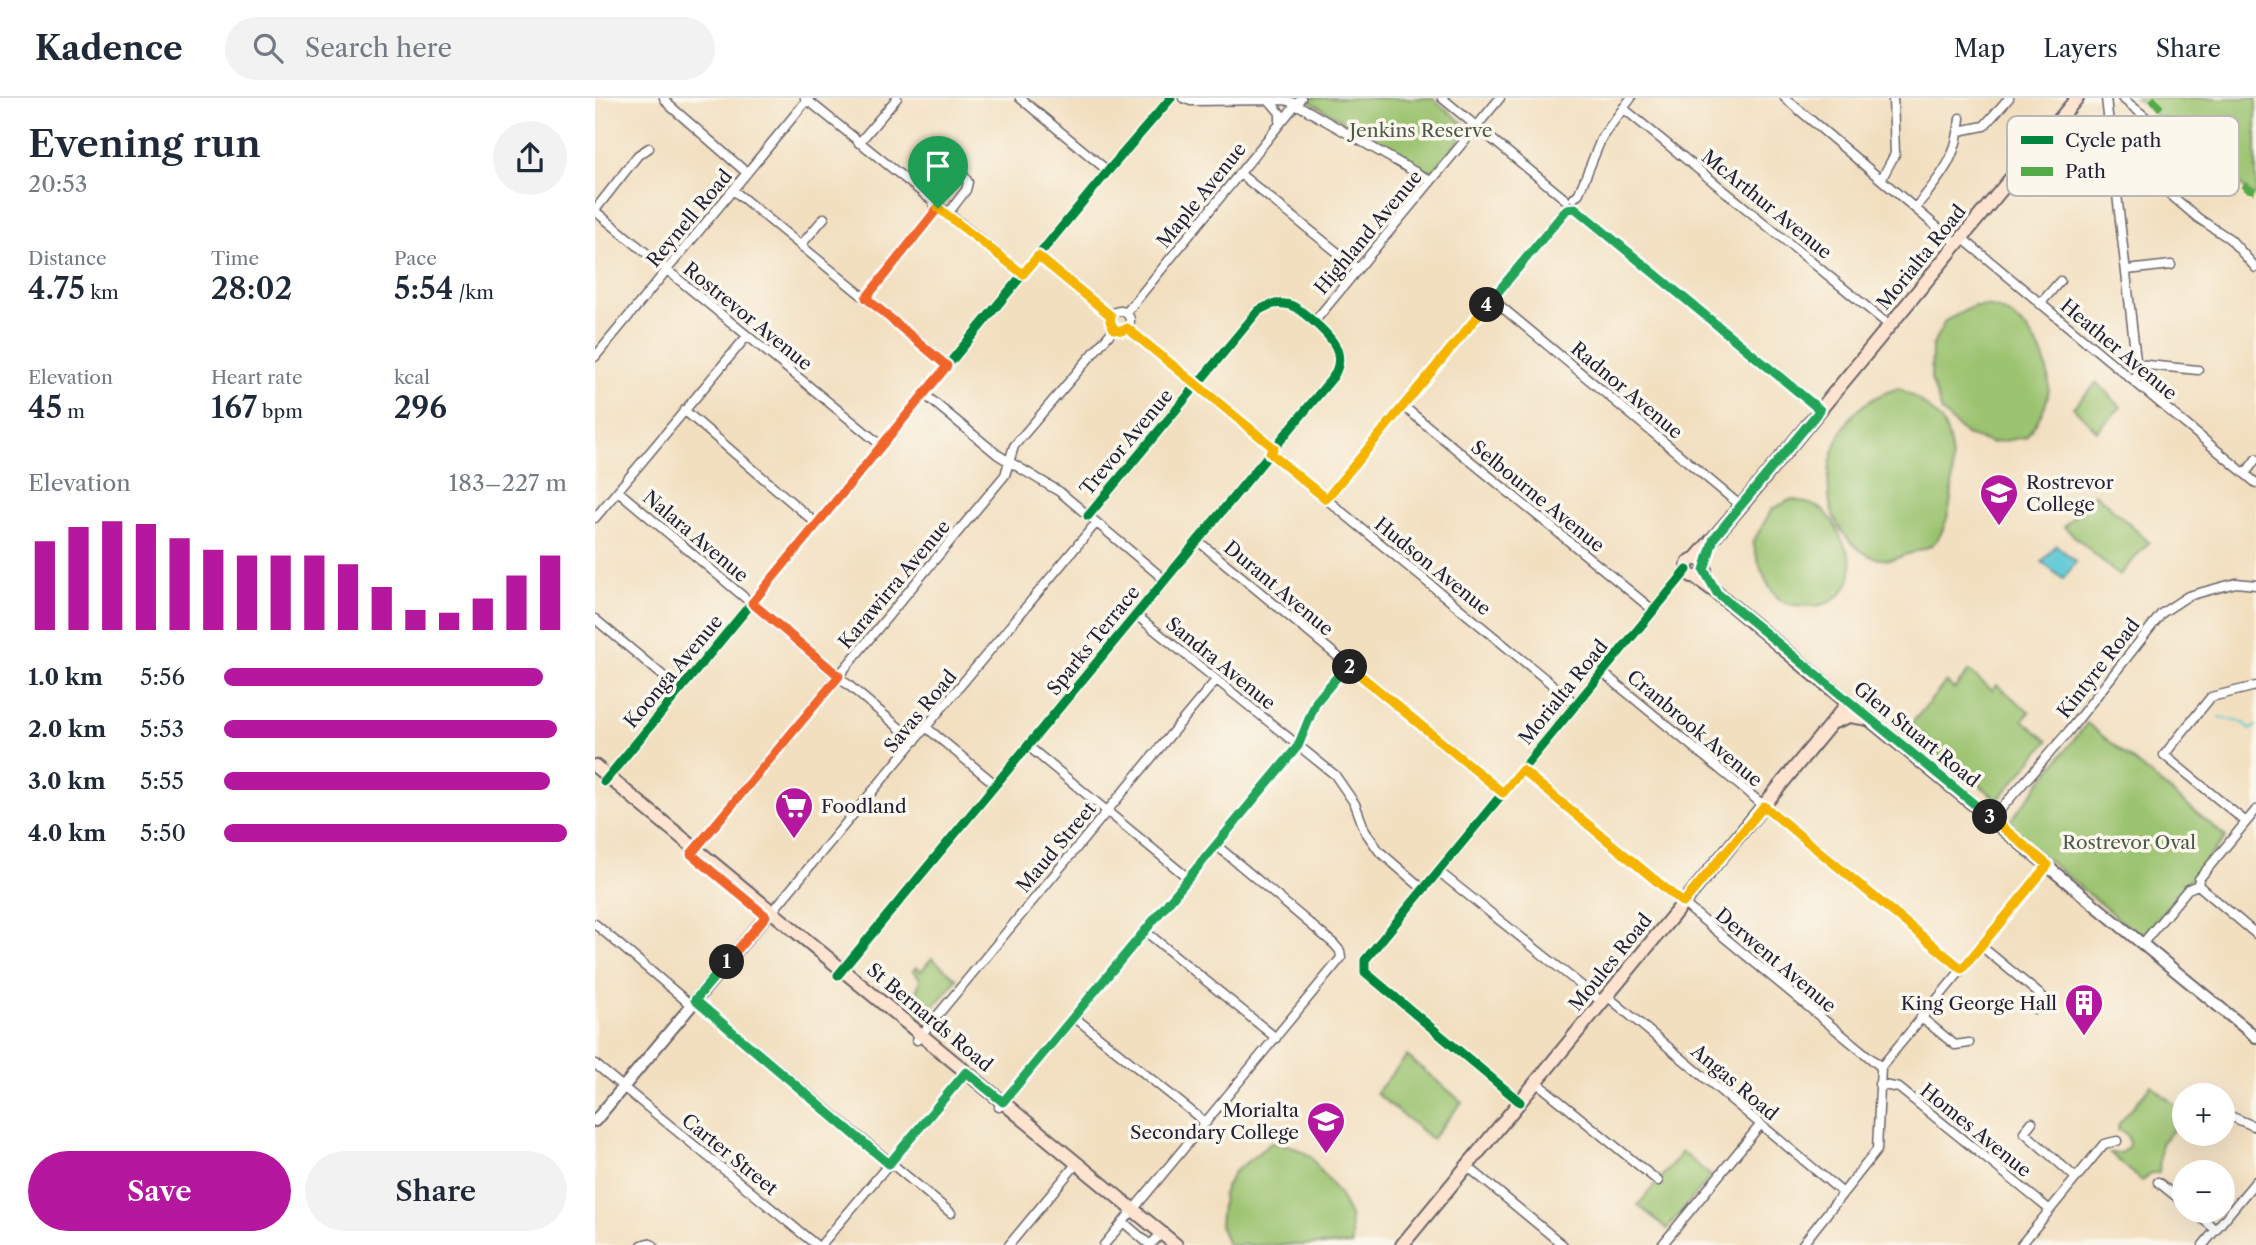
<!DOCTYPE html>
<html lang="en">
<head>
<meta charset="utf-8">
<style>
  :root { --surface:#fff; --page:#f2f2f3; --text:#1f2937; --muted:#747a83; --line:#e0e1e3; --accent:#b5179e }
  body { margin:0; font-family:"Libre Caslon Text",serif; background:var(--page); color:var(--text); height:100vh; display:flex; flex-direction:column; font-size:26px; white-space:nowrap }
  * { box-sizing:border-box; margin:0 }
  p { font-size:23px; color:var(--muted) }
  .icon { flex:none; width:38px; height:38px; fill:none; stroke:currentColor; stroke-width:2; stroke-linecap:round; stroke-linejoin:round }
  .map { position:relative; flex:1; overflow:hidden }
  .drawer { display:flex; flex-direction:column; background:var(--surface); width:595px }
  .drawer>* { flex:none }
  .buttons { position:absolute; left:1577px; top:985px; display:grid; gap:14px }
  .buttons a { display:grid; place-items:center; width:63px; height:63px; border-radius:50%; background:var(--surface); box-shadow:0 7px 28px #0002; font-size:35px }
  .pin { position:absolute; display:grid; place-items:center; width:60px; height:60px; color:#fff; margin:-72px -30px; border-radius:50% 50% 50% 0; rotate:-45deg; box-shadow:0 0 7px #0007 }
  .pin .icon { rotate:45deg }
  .km { position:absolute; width:35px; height:35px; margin:-18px; border-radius:50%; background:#222; color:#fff; font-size:19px; line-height:35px; text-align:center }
  .round { display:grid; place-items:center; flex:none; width:74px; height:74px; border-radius:37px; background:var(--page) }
  .summary { display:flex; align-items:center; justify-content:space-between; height:119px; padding:0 28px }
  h1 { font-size:38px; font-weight:600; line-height:52px }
  .figures { display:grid; grid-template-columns:repeat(3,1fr); gap:10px; height:119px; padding:7px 28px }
  .figures div { display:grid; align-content:center }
  .figures b { font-size:30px; font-weight:600 }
  .figures small { font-size:19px; font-weight:400 }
  .figures p { font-size:19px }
  .chart { height:196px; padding:14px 28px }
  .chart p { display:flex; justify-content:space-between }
  .chart svg { width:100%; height:126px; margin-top:7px; stroke:var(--accent); stroke-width:6 }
  .action { display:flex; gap:14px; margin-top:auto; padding:14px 28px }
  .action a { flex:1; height:80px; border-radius:42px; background:var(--accent); color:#fff; font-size:28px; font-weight:600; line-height:80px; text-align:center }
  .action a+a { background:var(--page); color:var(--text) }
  ul { padding:0 28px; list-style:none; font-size:23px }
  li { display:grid; grid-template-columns:112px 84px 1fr; align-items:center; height:52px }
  li i { height:18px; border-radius:9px; background:var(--accent) }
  header { display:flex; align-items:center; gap:42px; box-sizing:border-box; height:98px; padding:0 35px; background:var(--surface); border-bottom:2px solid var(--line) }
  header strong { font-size:33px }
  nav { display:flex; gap:38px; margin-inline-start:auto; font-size:24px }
  .search { width:490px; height:63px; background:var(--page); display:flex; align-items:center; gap:18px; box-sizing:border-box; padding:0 24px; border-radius:38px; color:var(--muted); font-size:26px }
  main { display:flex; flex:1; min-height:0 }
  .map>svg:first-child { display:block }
  .green { fill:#9bc36f; stroke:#5e7255; stroke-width:2 }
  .water { fill:#5cc8d4; stroke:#3f7588; stroke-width:2 }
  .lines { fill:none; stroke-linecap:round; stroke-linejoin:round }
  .stream { stroke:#5cc8d4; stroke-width:2 }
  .minor-casing { stroke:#6b646a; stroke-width:11 }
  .tertiary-casing { stroke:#6b646a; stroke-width:14 }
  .secondary-casing { stroke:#6b646a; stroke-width:16 }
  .minor { stroke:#fff; stroke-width:8 }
  .tertiary { stroke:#fff; stroke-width:10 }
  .secondary { stroke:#fde4d0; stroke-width:12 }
  .quiet { stroke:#53aa46; stroke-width:7; stroke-dasharray:14 7; stroke-linecap:butt }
  .cycleway-casing { stroke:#fbf7ec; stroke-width:13 }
  .cycleway { stroke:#00873e; stroke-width:9 }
  .split-1-casing { stroke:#fff; stroke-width:14 }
  .split-2-casing { stroke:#fff; stroke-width:14 }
  .split-3-casing { stroke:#fff; stroke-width:14 }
  .split-4-casing { stroke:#fff; stroke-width:14 }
  .split-5-casing { stroke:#fff; stroke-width:14 }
  .split-1 { stroke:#f0652b; stroke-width:9 }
  .split-2 { stroke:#22a559; stroke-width:9 }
  .split-3 { stroke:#f5b400; stroke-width:9 }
  .split-4 { stroke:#22a559; stroke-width:9 }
  .split-5 { stroke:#f5b400; stroke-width:9 }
  .labels { text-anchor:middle; stroke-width:7; stroke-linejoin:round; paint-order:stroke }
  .park-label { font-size:19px; fill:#4c5a4d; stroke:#fbf7ec }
  .street-label { font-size:19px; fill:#22223b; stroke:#fbf7ec }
  .poi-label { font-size:19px; fill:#22223b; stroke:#fbf7ec; text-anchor:start }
  .key { fill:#fbf7ec; stroke:#bab7b7; stroke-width:2 }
  .key-label { font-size:19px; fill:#22223b }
</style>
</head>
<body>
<header>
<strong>Kadence</strong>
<div class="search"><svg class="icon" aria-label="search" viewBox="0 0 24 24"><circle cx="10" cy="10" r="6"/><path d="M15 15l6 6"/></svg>Search here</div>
<nav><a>Map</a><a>Layers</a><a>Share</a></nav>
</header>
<main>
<section class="drawer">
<div class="summary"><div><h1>Evening run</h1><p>20:53</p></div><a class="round"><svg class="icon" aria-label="share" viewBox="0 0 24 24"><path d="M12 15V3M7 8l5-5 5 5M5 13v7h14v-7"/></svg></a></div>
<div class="figures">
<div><p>Distance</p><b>4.75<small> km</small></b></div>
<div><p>Time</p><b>28:02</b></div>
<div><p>Pace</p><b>5:54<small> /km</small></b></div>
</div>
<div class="figures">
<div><p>Elevation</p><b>45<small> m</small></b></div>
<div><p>Heart rate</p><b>167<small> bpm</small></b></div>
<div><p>kcal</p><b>296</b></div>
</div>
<div class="chart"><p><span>Elevation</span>183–227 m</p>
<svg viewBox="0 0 160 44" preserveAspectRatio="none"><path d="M5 44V13M15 44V8M25 44V6M35 44V7M45 44V12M55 44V16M65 44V18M75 44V18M85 44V18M95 44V21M105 44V29M115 44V37M125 44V38M135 44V33M145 44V25M155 44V18"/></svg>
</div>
<ul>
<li><b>1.0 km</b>5:56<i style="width:93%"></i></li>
<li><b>2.0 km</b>5:53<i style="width:97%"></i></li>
<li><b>3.0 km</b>5:55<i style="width:95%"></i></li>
<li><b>4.0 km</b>5:50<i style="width:100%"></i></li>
</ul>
<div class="action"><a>Save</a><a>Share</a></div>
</section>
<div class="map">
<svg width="1661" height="1147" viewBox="0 0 1661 1147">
  <rect width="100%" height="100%" fill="#fbf7ec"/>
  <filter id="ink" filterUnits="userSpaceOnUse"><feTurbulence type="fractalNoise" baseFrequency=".0143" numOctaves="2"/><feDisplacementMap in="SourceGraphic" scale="14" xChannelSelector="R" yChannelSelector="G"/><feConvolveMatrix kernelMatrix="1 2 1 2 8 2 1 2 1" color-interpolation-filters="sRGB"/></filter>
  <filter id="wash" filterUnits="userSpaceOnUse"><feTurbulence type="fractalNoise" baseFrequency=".00686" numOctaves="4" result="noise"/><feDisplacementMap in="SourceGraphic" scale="28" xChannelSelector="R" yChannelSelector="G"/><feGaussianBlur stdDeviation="1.57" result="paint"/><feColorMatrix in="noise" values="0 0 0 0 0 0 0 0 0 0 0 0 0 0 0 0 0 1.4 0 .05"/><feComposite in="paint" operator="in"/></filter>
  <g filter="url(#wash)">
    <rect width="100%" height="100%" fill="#f2dfc0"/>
    <!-- green -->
    <path class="green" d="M716 0H837L874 30 837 75 714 3Z
      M1540 0H1661V100Z
      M1379 208C1384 208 1391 208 1396 209 1429 216 1454 257 1454 289 1453 309 1442 324 1431 339L1397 345 1371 337 1347 314 1336 281 1337 249 1350 223Z
      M1502 285 1526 309 1502 333 1478 309Z
      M1304 290C1320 299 1335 309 1346 323 1364 347 1361 426 1338 446 1332 451 1320 453 1313 456 1308 457 1303 461 1298 461 1269 466 1240 433 1235 406 1233 391 1233 372 1237 358 1248 320 1267 301 1304 290Z
      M1500 395 1554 444 1524 478 1469 429Z
      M1197 401C1228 409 1234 411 1247 442 1250 448 1254 456 1256 462 1260 488 1241 508 1216 508 1208 508 1198 508 1190 505 1173 497 1162 462 1158 444L1177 411Z
      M1374 573 1397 592 1402 587 1435 614 1428 622 1453 643 1403 702 1381 684 1378 688 1311 632 1351 584 1359 591Z
      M1492 625 1631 739 1549 837 1542 836 1411 728Z
      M337 860 362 881 324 926 308 913C317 902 323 894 325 880L318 873 321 869 326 873Z
      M812 958 867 1004 837 1041 781 995Z
      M1556 987 1581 1008 1589 1007V1020L1566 1045 1564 1075H1556L1547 1083 1515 1055H1526L1533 1049C1536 1041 1531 1033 1523 1032L1524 1026Z
      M676 1045 694 1047 714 1057 744 1096 755 1118 757 1147H633L625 1127 628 1096 638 1075Z
      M1087 1054 1116 1078 1072 1131 1043 1107Z"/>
    <!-- water -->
    <path class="water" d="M1461 447 1481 464 1468 481 1447 464Z"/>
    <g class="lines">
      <!-- stream -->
      <path class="stream" d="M1624 619 1649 625 1655 632 1661 628"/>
    </g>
  </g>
  <g filter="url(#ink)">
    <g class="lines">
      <defs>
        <path id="minor" d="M69 0 74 7 152 75
          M210 0 428 176
          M425 0 513 73
          M588 0 596 3 691 2 701 6 836 83
          M847 0 971 102
          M1190 0 1362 146
          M1511 0 1542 271 1541 285
          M1527 0 1562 28 1570 92 1603 120 1635 141 1661 170
          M674 2 685 15V25
          M1028 10 1295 228
          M1364 33 1389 28 1414 0
          M264 45 302 0
          M644 75 763 171
          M1287 80 1300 56 1298 0
          M138 92 352 267
          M979 100 984 95 1007 39 1036 0
          M338 105 362 79 369 78 373 84 371 92 352 117
          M1321 109C1346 77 1362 62 1365 20
          M980 110 1225 312
          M0 112 43 57 54 50
          M0 113 287 348
          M1367 140 1661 385
          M206 147 229 120
          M443 158 516 218
          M1532 172 1576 167
          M271 200 343 110
          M897 201 1146 408
          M1445 206 1465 183
          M515 223a10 10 0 1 1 20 0a10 10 0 1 1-20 0Z
          M531 215 706 0
          M719 224 905 0
          M532 230 679 350
          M0 259 212 2
          M1542 266 1603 272
          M329 296 403 357 465 394 570 482
          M808 308 1058 512
          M89 312 222 426
          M675 355 981 606
          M1650 376 1661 361
          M23 393 320 643
          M731 401 972 111
          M0 420 152 238
          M603 443 908 695
          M541 517 740 677 760 706 770 733 784 753 828 791
          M0 521 85 592
          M1007 574 1367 871
          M332 630 400 686
          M433 648 593 780
          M927 672 1286 969
          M9 684 513 73 576 0
          M1661 712 1604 781 1603 787 1661 836
          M1397 721 1473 634 1567 515 1593 498 1641 485 1661 487
          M1651 724 1569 657 1616 599 1661 588
          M96 756 410 377 419 348 519 231
          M843 773 1007 904
          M176 815 501 425
          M0 826 96 907
          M550 833 681 940
          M1548 845 1593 791 1603 787
          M1386 848 1449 900 1440 911
          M243 877 738 279C753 255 736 239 718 223 709 216 701 207 690 206 679 204 672 208 663 213L493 418
          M1012 898 1248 1095
          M100 902 356 1115
          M479 919 611 1025
          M1326 919 1360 947 1374 945
          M322 942 621 582
          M0 966 221 1147
          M941 984 1063 1083
          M1284 986 1304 990 1455 1112
          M925 1004 770 874V862L1092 472
          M404 1009 703 648 721 604 752 567
          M1628 1015 1661 1029
          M1437 1024 1429 1034 1481 1080
          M872 1068 968 1147
          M1563 1084 1589 1105
          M1598 1113 1621 1132
          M528 1124 555 1147 562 1140
          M47 1147 53 1145 58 1147
          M226 1147 371 974
          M414 1147 482 1065
          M509 1147 746 860 745 853 739 846 621 747
          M1067 1147 1166 1026
          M1207 1147 1282 1052 1286 969 1453 767
          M1426 1147 1509 1046 1522 1043
          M1608 1147 1661 1083"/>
        <path id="tertiary" d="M1253 605 1661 939
          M0 1023 171 818"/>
        <path id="secondary" d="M1100 461 1146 408 1482 0
          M1092 470a9 9 0 1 1 18 0a9 9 0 1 1-18 0Z
          M1239 624 1255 618 1274 621
          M0 668 581 1147
          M807 1147 1253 605 1122 495 1100 479"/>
      </defs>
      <!-- minor casing -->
      <use href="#minor" class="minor-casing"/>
      <!-- tertiary casing -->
      <use href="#tertiary" class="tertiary-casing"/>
      <!-- secondary casing -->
      <use href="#secondary" class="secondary-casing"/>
      <!-- minor -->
      <use href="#minor" class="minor"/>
      <!-- tertiary -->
      <use href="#tertiary" class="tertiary"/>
      <!-- secondary -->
      <use href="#secondary" class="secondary"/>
      <!-- quiet -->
      <path class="quiet" d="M1557 0 1588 37 1653 91 1661 93"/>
      <defs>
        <path id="cycleway" d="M9 684 513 73 576 0
          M243 877 738 279C753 255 736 239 718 223 709 216 701 207 690 206 679 204 672 208 663 213L493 418
          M925 1004 770 874V862L1092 472"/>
      </defs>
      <!-- cycleway casing -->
      <use href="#cycleway" class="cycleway-casing"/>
      <!-- cycleway -->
      <use href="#cycleway" class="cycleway"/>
    </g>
  </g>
  <g class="lines" filter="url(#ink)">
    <defs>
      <path id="split-1" d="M132 864 171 818 96 756 244 578 157 505 352 268 271 200 343 110"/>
      <path id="split-2" d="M132 864 100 902 294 1066 371 974 408 1004 703 648 721 604 752 567 755 569"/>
      <path id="split-3" d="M755 569 908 695 927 672 1088 805 1169 708 1367 871 1453 767 1395 719"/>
      <path id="split-4" d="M892 207 972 111 980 110 1225 312 1119 440 1109 472 1122 495 1395 719"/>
      <path id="split-5" d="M343 110 428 176 443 158 516 218 515 223 519 231 527 233 532 230 679 350 675 355 731 401 892 207"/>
    </defs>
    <!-- split-1 casing -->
    <use href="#split-1" class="split-1-casing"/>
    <!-- split-2 casing -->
    <use href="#split-2" class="split-2-casing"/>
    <!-- split-3 casing -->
    <use href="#split-3" class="split-3-casing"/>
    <!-- split-4 casing -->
    <use href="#split-4" class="split-4-casing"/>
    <!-- split-5 casing -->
    <use href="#split-5" class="split-5-casing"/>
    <!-- split-1 -->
    <use href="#split-1" class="split-1"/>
    <!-- split-2 -->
    <use href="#split-2" class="split-2"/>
    <!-- split-3 -->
    <use href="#split-3" class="split-3"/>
    <!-- split-4 -->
    <use href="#split-4" class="split-4"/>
    <!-- split-5 -->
    <use href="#split-5" class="split-5"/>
  </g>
  <!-- icons -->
  <defs>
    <symbol id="school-pin" viewBox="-11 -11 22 30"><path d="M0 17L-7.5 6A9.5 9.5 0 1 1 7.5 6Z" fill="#b5179e" stroke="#fbf7ec"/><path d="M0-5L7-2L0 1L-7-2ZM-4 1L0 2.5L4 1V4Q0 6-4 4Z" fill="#fff"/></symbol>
    <symbol id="supermarket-pin" viewBox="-11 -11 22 30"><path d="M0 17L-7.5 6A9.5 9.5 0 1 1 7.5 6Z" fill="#b5179e" stroke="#fbf7ec"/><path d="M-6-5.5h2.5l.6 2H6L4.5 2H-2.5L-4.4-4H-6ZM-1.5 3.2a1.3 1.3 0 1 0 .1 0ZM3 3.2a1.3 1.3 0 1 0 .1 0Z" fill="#fff"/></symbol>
    <symbol id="building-pin" viewBox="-11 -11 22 30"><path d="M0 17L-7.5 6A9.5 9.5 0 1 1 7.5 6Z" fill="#b5179e" stroke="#fbf7ec"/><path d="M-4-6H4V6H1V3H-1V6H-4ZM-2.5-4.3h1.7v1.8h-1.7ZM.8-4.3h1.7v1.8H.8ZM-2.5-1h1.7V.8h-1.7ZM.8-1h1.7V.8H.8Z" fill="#fff"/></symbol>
  </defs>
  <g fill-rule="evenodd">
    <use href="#school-pin" x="1382" y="373" width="44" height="60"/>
    <use href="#supermarket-pin" x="177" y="686" width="44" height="60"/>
    <use href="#building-pin" x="1467" y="883" width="44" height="60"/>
    <use href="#school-pin" x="709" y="1001" width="44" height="60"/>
  </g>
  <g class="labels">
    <!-- park labels -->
    <g class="park-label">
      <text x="826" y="39">Jenkins Reserve</text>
      <text x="1534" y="751">Rostrevor Oval</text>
    </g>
    <!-- street labels -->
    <g class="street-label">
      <text transform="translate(606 97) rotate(-51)" y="7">Maple Avenue</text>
      <text transform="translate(1172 106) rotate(39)" y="7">McArthur Avenue</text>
      <text transform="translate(94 120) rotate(-50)" y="7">Reynell Road</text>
      <text transform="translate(773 134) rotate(-50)" y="7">Highland Avenue</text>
      <text transform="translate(1326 159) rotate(-51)" y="7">Morialta Road</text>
      <text transform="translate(153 218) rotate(39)" y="7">Rostrevor Avenue</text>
      <text transform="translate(1524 251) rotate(40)" y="7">Heather Avenue</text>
      <text transform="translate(1032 292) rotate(40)" y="7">Radnor Avenue</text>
      <text transform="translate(531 344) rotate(-50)" y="7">Trevor Avenue</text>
      <text transform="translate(943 398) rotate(39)" y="7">Selbourne Avenue</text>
      <text transform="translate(101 438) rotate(40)" y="7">Nalara Avenue</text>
      <text transform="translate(838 468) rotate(39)" y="7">Hudson Avenue</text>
      <text transform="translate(299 486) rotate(-50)" y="7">Karawirra Avenue</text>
      <text transform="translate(684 490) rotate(40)" y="7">Durant Avenue</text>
      <text transform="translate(498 542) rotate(-51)" y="7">Sparks Terrace</text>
      <text transform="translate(626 565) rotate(39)" y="7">Sandra Avenue</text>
      <text transform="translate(1503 570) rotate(-52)" y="7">Kintyre Road</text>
      <text transform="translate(78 573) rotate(-50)" y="7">Koonga Avenue</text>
      <text transform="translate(968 594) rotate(-51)" y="7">Morialta Road</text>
      <text transform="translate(325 613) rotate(-50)" y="7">Savas Road</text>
      <text transform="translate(1100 630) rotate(40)" y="7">Cranbrook Avenue</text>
      <text transform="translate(1322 636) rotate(39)" y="7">Glen Stuart Road</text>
      <text transform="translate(461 749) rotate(-50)" y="7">Maud Street</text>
      <text transform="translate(1181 862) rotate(40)" y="7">Derwent Avenue</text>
      <text transform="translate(1015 864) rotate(-51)" y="7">Moules Road</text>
      <text transform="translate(335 919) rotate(40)" y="7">St Bernards Road</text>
      <text transform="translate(1140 984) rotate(40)" y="7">Angas Road</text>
      <text transform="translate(1381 1032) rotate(39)" y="7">Homes Avenue</text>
      <text transform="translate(135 1056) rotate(39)" y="7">Carter Street</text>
    </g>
    <!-- poi labels -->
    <g class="poi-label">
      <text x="1431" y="391">Rostrevor<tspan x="1431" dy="22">College</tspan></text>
      <text x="226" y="715">Foodland</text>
      <text x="1462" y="912" text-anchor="end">King George Hall</text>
      <text x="704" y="1019" text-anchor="end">Morialta<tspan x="704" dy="22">Secondary College</tspan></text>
    </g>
  </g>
  <!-- legend -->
  <rect x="1412" y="18" width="232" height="80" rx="10" class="key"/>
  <rect x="1426" y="38" width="32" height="8" fill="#00873e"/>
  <rect x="1426" y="69" width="32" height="9" fill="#53aa46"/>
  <g class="key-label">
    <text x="1470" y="49">Cycle path</text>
    <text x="1470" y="80">Path</text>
  </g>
</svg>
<div class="buttons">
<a>+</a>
<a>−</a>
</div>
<div class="pin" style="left:343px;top:110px;background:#1e9e55"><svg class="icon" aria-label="arrive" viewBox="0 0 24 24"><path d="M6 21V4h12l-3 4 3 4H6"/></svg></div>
<b class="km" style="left:132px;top:864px">1</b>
<b class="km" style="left:755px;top:569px">2</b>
<b class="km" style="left:1395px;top:719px">3</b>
<b class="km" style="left:892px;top:207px">4</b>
</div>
</main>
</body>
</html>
